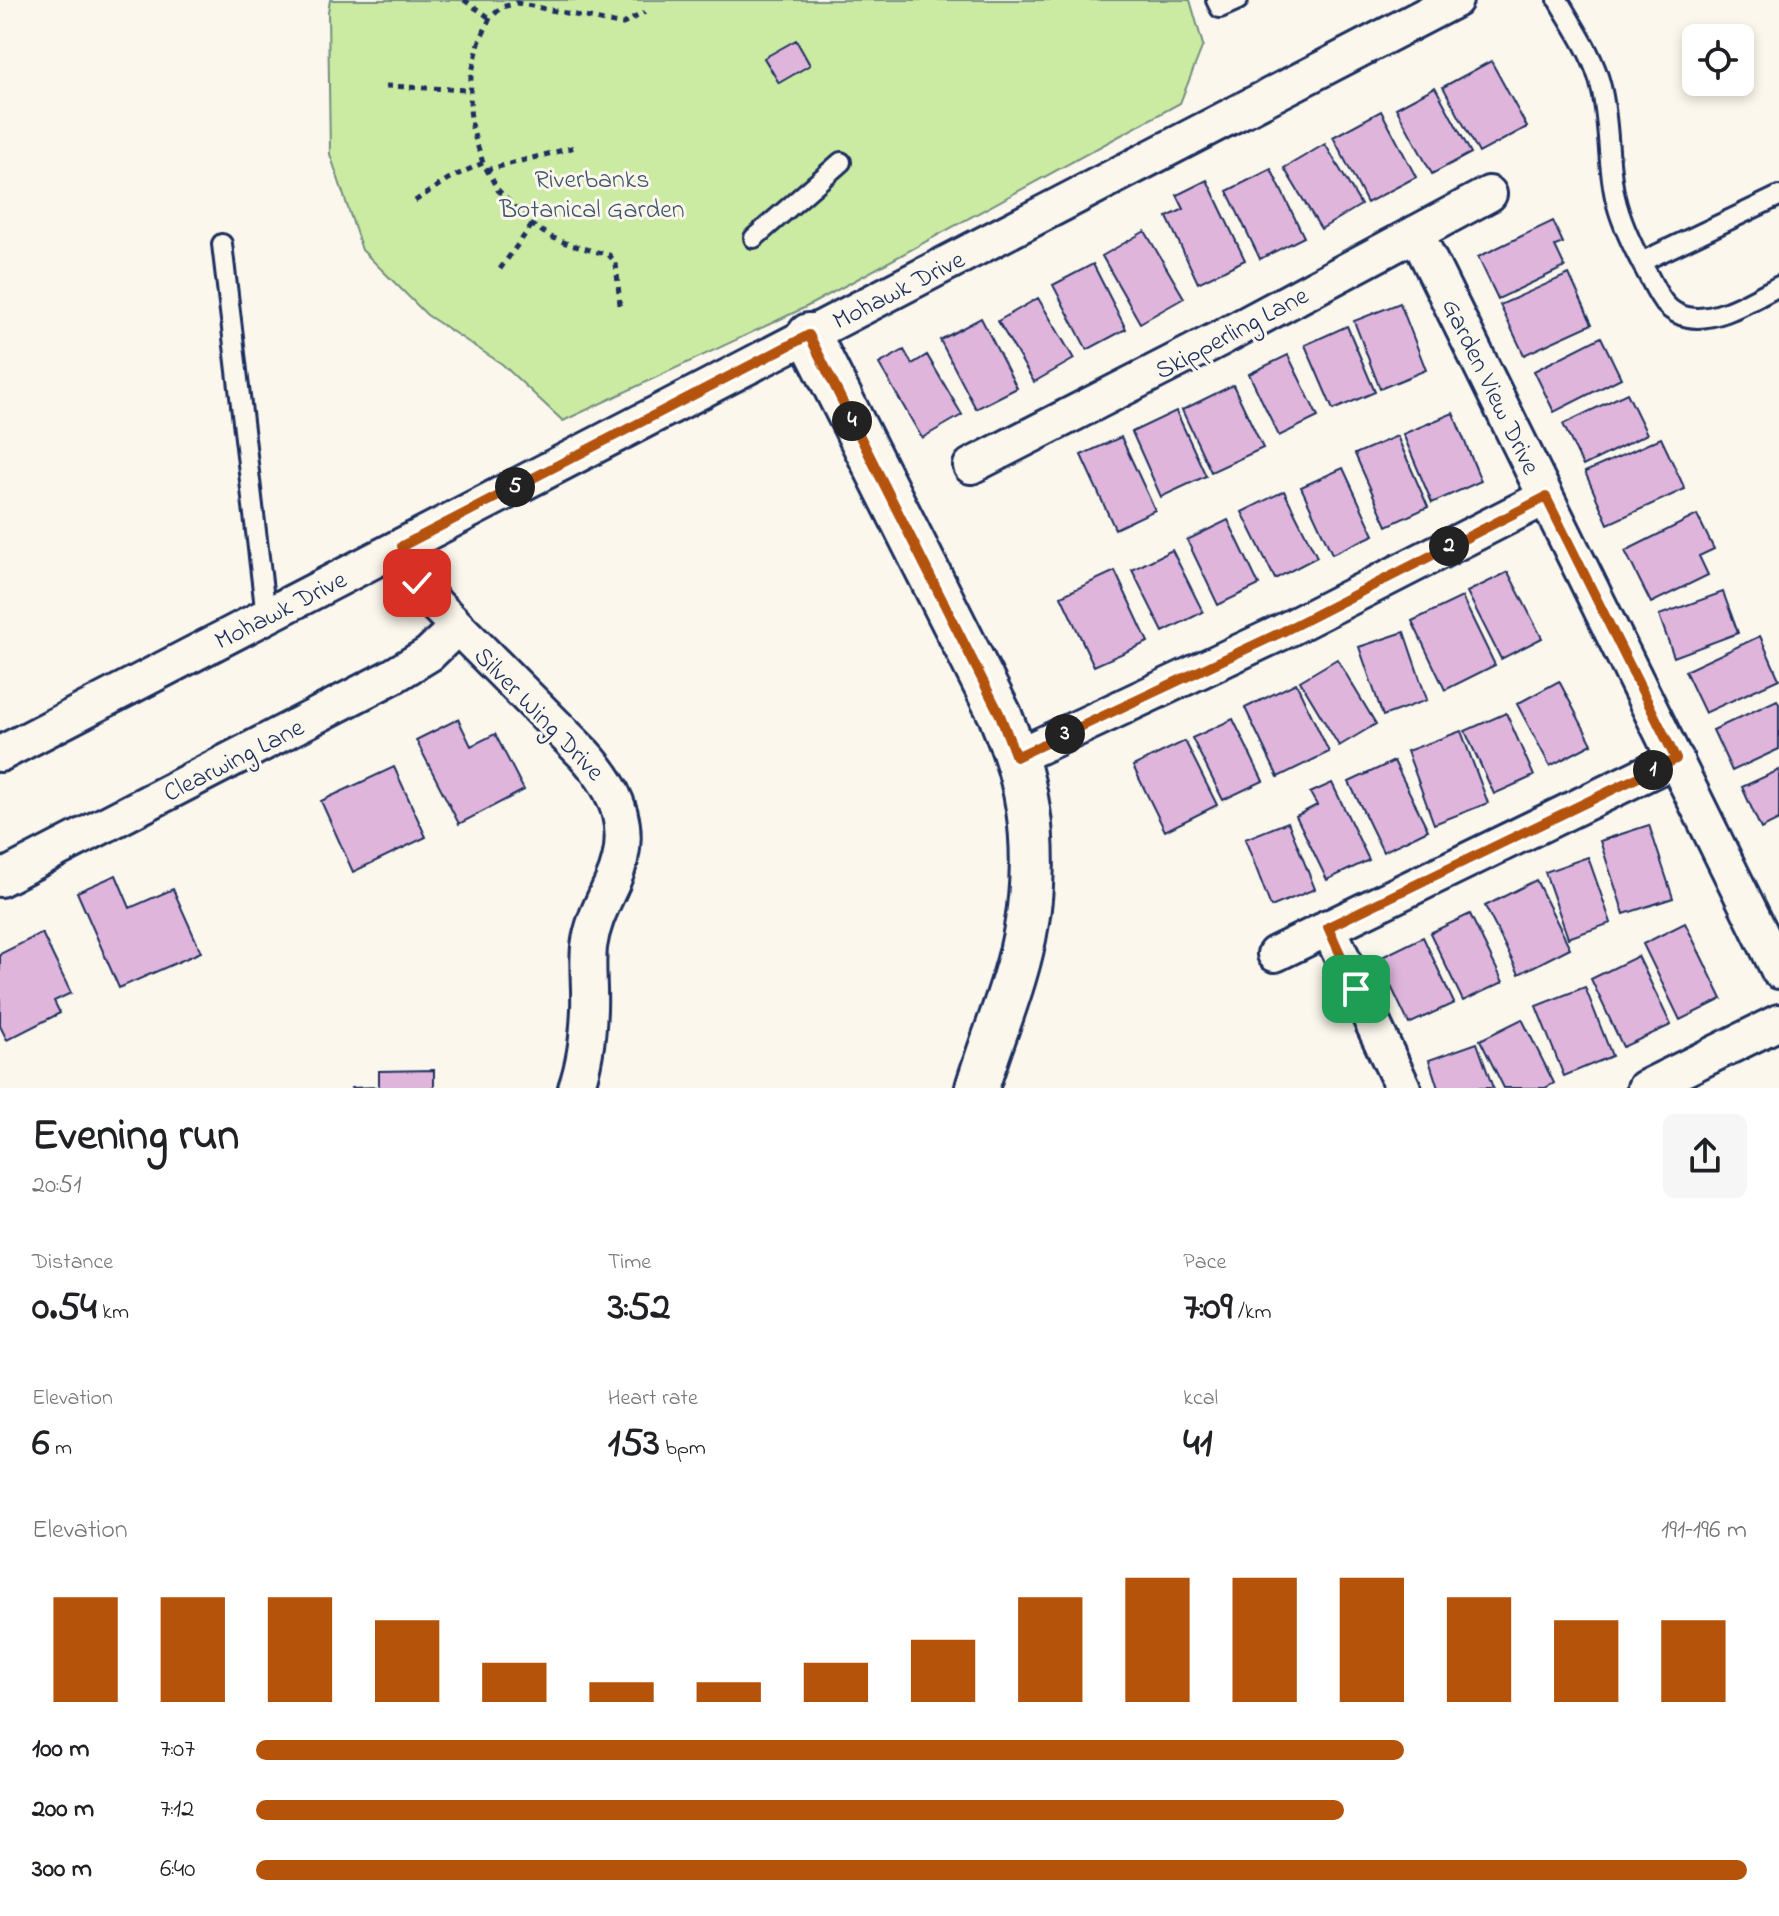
<!DOCTYPE html>
<html lang="en">
<head>
<meta charset="utf-8">
<style>
  :root { --surface:#fff; --page:#f6f6f6; --text:#202124; --muted:#757577; --accent:#b45309 }
  body { margin:0; font-family:"Indie Flower",sans-serif; background:var(--page); color:var(--text); height:100vh; display:flex; flex-direction:column; font-size:30px; white-space:nowrap }
  * { box-sizing:border-box; margin:0 }
  p { font-size:26px; color:var(--muted) }
  .icon { flex:none; width:44px; height:44px; fill:none; stroke:currentColor; stroke-width:2; stroke-linecap:round; stroke-linejoin:round }
  .map { position:relative; height:1088px; overflow:hidden }
  .side { display:flex; flex-direction:column; background:var(--surface); flex:1 }
  .side>* { flex:none }
  .buttons { position:absolute; left:1682px; top:24px; display:grid; gap:16px }
  .buttons a { display:grid; place-items:center; width:72px; height:72px; border-radius:12px; background:var(--surface); box-shadow:0 4px 12px #0003; font-size:40px }
  .pin { position:absolute; display:grid; place-items:center; width:68px; height:68px; color:#fff; margin:-34px; border-radius:16px; box-shadow:0 4px 12px #0006 }
  .km { position:absolute; width:40px; height:40px; margin:-20px; border-radius:50%; background:#222; color:#fff; font-size:22px; line-height:40px; text-align:center }
  .round { display:grid; place-items:center; flex:none; width:84px; height:84px; border-radius:12px; background:var(--page) }
  .overview { display:flex; align-items:center; justify-content:space-between; height:136px; padding:0 32px }
  h1 { font-size:44px; font-weight:700; line-height:60px }
  .metrics { display:grid; grid-template-columns:repeat(3,1fr); gap:12px; height:136px; padding:8px 32px }
  .metrics div { display:grid; align-content:center }
  .metrics b { font-size:40px; font-weight:700 }
  .metrics small { font-size:22px; font-weight:400 }
  .metrics p { font-size:22px }
  .chart { height:224px; padding:16px 32px }
  .chart p { display:flex; justify-content:space-between }
  .chart svg { width:100%; height:144px; margin-top:8px; stroke:var(--accent); stroke-width:6 }
  ul { padding:0 32px; list-style:none; font-size:26px }
  li { display:grid; grid-template-columns:128px 96px 1fr; align-items:center; height:60px }
  li i { height:20px; border-radius:10px; background:var(--accent) }
  .map>svg:first-child { display:block }
  .green { fill:#cbeba2; stroke:#738d80; stroke-width:2 }
  .building { fill:#dfb5dc; stroke:#1b2f5e; stroke-width:2 }
  .lines { fill:none; stroke-linecap:round; stroke-linejoin:round }
  .service-casing { stroke:#1b2f5e; stroke-width:24 }
  .minor-casing { stroke:#1b2f5e; stroke-width:40 }
  .tertiary-casing { stroke:#1b2f5e; stroke-width:48 }
  .path { stroke:#1b2f5e; stroke-width:5; stroke-dasharray:6 6; stroke-linecap:butt }
  .service { stroke:#fbf7ec; stroke-width:18 }
  .minor { stroke:#fbf7ec; stroke-width:34 }
  .tertiary { stroke:#fbf7ec; stroke-width:42 }
  .route-casing { stroke:#fff; stroke-width:16 }
  .route { stroke:#b45309; stroke-width:10 }
  .labels { text-anchor:middle; stroke-width:6; stroke-linejoin:round; paint-order:stroke }
  .park-label { font-size:26px; fill:#3e556c; stroke:#fbf7ec }
  .street-label { font-size:26px; fill:#1b2f5e; stroke:#fbf7ec }
</style>
</head>
<body>
<div class="map">
<svg width="1779" height="1088" viewBox="0 0 1779 1088">
  <rect width="100%" height="100%" fill="#fbf7ec"/>
  <filter id="ink" filterUnits="userSpaceOnUse"><feTurbulence type="fractalNoise" baseFrequency=".0125" numOctaves="2"/><feDisplacementMap in="SourceGraphic" scale="16" xChannelSelector="R" yChannelSelector="G"/><feConvolveMatrix kernelMatrix="1 2 1 2 8 2 1 2 1" color-interpolation-filters="sRGB"/></filter>
  <g filter="url(#ink)">
    <!-- green -->
    <path class="green" d="M330 0H1190L1203 45 1180 103 806 307 563 421 502 364 427 315 362 250 330 154 328 12Z"/>
    <!-- building -->
    <path class="building" d="M796 40 810 65 779 83 764 58Z
      M1491 61 1527 127 1479 153 1443 87Z
      M1435 87 1471 153 1432 174 1396 108Z
      M1381 111 1416 177 1367 203 1333 137Z
      M1325 144 1361 205 1321 229 1284 168Z
      M1271 169 1304 237 1260 259 1227 191Z
      M1207 180 1245 260 1198 283 1167 217 1184 209 1177 195Z
      M1553 221 1563 243 1555 246 1565 267 1498 299 1478 257Z
      M1145 231 1184 298 1140 323 1102 256Z
      M1093 264 1126 329 1087 350 1053 285Z
      M1569 274 1592 324 1524 355 1500 305Z
      M1038 298 1074 359 1034 382 998 321Z
      M1400 303 1426 370 1380 389 1354 321Z
      M981 318 1017 388 976 409 940 340Z
      M1347 326 1375 392 1333 410 1305 345Z
      M1601 337 1621 378 1554 412 1534 371Z
      M904 350 912 364 927 355 962 415 922 438 879 364Z
      M1288 355 1318 417 1279 436 1249 374Z
      M1233 385 1263 448 1211 472 1182 410Z
      M1627 393 1647 434 1583 466 1563 424Z
      M1176 411 1206 476 1161 497 1132 432Z
      M1453 413 1481 481 1432 503 1403 434Z
      M1397 436 1428 507 1387 526 1355 454Z
      M1121 437 1155 510 1115 529 1081 455Z
      M1661 438 1685 489 1608 524 1585 472Z
      M1343 468 1374 535 1332 554 1301 487Z
      M1284 491 1317 557 1275 579 1242 512Z
      M1697 515 1714 549 1699 556 1708 575 1651 603 1625 551Z
      M1228 520 1259 585 1218 605 1187 540Z
      M1172 550 1203 612 1163 632 1132 570Z
      M1115 571 1148 642 1094 666 1061 596Z
      M1508 572 1542 638 1501 659 1467 592Z
      M1723 592 1738 633 1674 657 1659 615Z
      M1462 597 1495 665 1445 690 1412 621Z
      M1404 632 1427 700 1383 716 1359 647Z
      M1760 636 1779 679 1705 713 1685 671Z
      M1337 659 1376 724 1339 746 1300 681Z
      M1559 681 1592 744 1550 766 1517 704Z
      M1296 683 1329 752 1278 777 1245 708Z
      M1777 700 1779 704V749L1732 771 1713 730Z
      M1506 713 1534 776 1494 794 1465 731Z
      M458 719 471 746 495 734 524 790 459 824 416 740Z
      M1233 719 1263 781 1223 800 1192 738Z
      M1461 731 1488 803 1434 824 1407 751Z
      M1185 741 1217 805 1165 831 1133 766Z
      M1394 761 1428 830 1383 852 1349 782Z
      M394 767 426 837 353 872 321 801Z
      M1779 770V820L1761 829 1742 787Z
      M1332 783 1369 860 1327 880 1296 816 1317 805 1310 793Z
      M1288 822 1315 889 1271 907 1245 839Z
      M1649 825 1673 898 1624 914 1600 841Z
      M1588 857 1611 923 1568 938 1545 872Z
      M116 875 130 908 173 889 201 952 119 988 77 892Z
      M1536 880 1570 948 1519 974 1485 906Z
      M1470 914 1503 982 1463 1001 1430 933Z
      M1685 923 1722 999 1680 1020 1643 944Z
      M42 933 71 993 54 1001 60 1013 7 1040 0 1026V954Z
      M1423 937 1454 1003 1409 1024 1378 959Z
      M1638 956 1671 1025 1623 1047 1591 979Z
      M1585 987 1612 1056 1564 1076 1536 1006Z
      M1522 1019 1554 1083 1545 1088H1504L1480 1040Z
      M1477 1043 1493 1088H1438L1429 1060Z
      M434 1070V1088H350L379 1087V1071Z"/>
    <g class="lines">
      <defs>
        <path id="service" d="M1216 0 1220 8 1238 0
          M1558 0C1574 28 1594 56 1601 87 1610 123 1607 161 1615 197 1621 224 1634 250 1648 275 1658 294 1665 313 1688 317 1717 323 1753 299 1779 286
          M754 238 841 162
          M222 244 266 616
          M1641 262 1779 196"/>
        <path id="minor" d="M1416 233 1779 971
          M971 466 1219 339 1489 194
          M402 546 417 583 425 594 584 754C619 792 635 832 612 883 602 905 592 923 589 947 587 968 590 988 589 1009 588 1036 585 1063 576 1088
          M0 754 1455 0
          M1016 757 1282 632 1546 497
          M0 879 393 676 429 654 457 627
          M1328 927 1403 1088
          M1275 954 1676 759
          M1645 1088 1779 1022"/>
        <path id="tertiary" d="M809 335 1000 715C1005 729 1011 742 1015 755 1039 826 1036 907 1014 978 1003 1015 988 1051 977 1088"/>
      </defs>
      <!-- service casing -->
      <use href="#service" class="service-casing"/>
      <!-- minor casing -->
      <use href="#minor" class="minor-casing"/>
      <!-- tertiary casing -->
      <use href="#tertiary" class="tertiary-casing"/>
      <!-- path -->
      <path class="path" d="M464 0 490 18
        M386 86 470 90
        M486 170 575 147
        M415 201 448 179 483 163
        M500 269 532 225
        M620 305 616 263 609 255 571 245 551 237 532 225 498 190 483 163 472 128 470 109 471 76 479 43 490 18 502 7 517 3 614 23 623 24 645 12"/>
      <!-- service -->
      <use href="#service" class="service"/>
      <!-- minor -->
      <use href="#minor" class="minor"/>
      <!-- tertiary -->
      <use href="#tertiary" class="tertiary"/>
    </g>
  </g>
  <g class="lines" filter="url(#ink)">
    <defs>
      <path id="route" d="M417 583 402 546 809 335 1000 715 1016 757 1282 632 1546 497 1676 759 1328 927 1356 989"/>
    </defs>
    <!-- route casing -->
    <use href="#route" class="route-casing"/>
    <!-- route -->
    <use href="#route" class="route"/>
  </g>
  <g class="labels">
    <!-- park labels -->
    <g class="park-label">
      <text x="592" y="187">Riverbanks<tspan x="592" dy="30">Botanical Garden</tspan></text>
    </g>
    <!-- street labels -->
    <g class="street-label">
      <text transform="translate(898 289) rotate(-27)" y="9">Mohawk Drive</text>
      <text transform="translate(1231 332) rotate(-28)" y="9">Skipperling Lane</text>
      <text transform="translate(1492 386) rotate(64)" y="9">Garden View Drive</text>
      <text transform="translate(280 609) rotate(-27)" y="9">Mohawk Drive</text>
      <text transform="translate(540 713) rotate(46)" y="9">Silver Wing Drive</text>
      <text transform="translate(233 759) rotate(-27)" y="9">Clearwing Lane</text>
    </g>
  </g>
</svg>
<div class="buttons">
<a><svg class="icon" aria-label="locate" viewBox="0 0 24 24"><circle cx="12" cy="12" r="6"/><path d="M12 2v4M12 18v4M2 12h4M18 12h4"/></svg></a>
</div>
<div class="pin" style="left:1356px;top:989px;background:#1e9e55"><svg class="icon" aria-label="arrive" viewBox="0 0 24 24"><path d="M6 21V4h12l-3 4 3 4H6"/></svg></div>
<div class="pin" style="left:417px;top:583px;background:#d93025"><svg class="icon" aria-label="check" viewBox="0 0 24 24"><path d="M5 12l5 5 9-10"/></svg></div>
<b class="km" style="left:1653px;top:770px">1</b>
<b class="km" style="left:1449px;top:546px">2</b>
<b class="km" style="left:1065px;top:734px">3</b>
<b class="km" style="left:852px;top:421px">4</b>
<b class="km" style="left:515px;top:487px">5</b>
</div>
<section class="side">
<div class="overview"><div><h1>Evening run</h1><p>20:51</p></div><a class="round"><svg class="icon" aria-label="share" viewBox="0 0 24 24"><path d="M12 15V3M7 8l5-5 5 5M5 13v7h14v-7"/></svg></a></div>
<div class="metrics">
<div><p>Distance</p><b>0.54<small> km</small></b></div>
<div><p>Time</p><b>3:52</b></div>
<div><p>Pace</p><b>7:09<small> /km</small></b></div>
</div>
<div class="metrics">
<div><p>Elevation</p><b>6<small> m</small></b></div>
<div><p>Heart rate</p><b>153<small> bpm</small></b></div>
<div><p>kcal</p><b>41</b></div>
</div>
<div class="chart"><p><span>Elevation</span>191–196 m</p>
<svg viewBox="0 0 160 44" preserveAspectRatio="none"><path d="M5 44V12M15 44V12M25 44V12M35 44V19M45 44V32M55 44V38M65 44V38M75 44V32M85 44V25M95 44V12M105 44V6M115 44V6M125 44V6M135 44V12M145 44V19M155 44V19"/></svg>
</div>
<ul>
<li><b>100 m</b>7:07<i style="width:77%"></i></li>
<li><b>200 m</b>7:12<i style="width:73%"></i></li>
<li><b>300 m</b>6:40<i style="width:100%"></i></li>
</ul>
</section>
</body>
</html>
